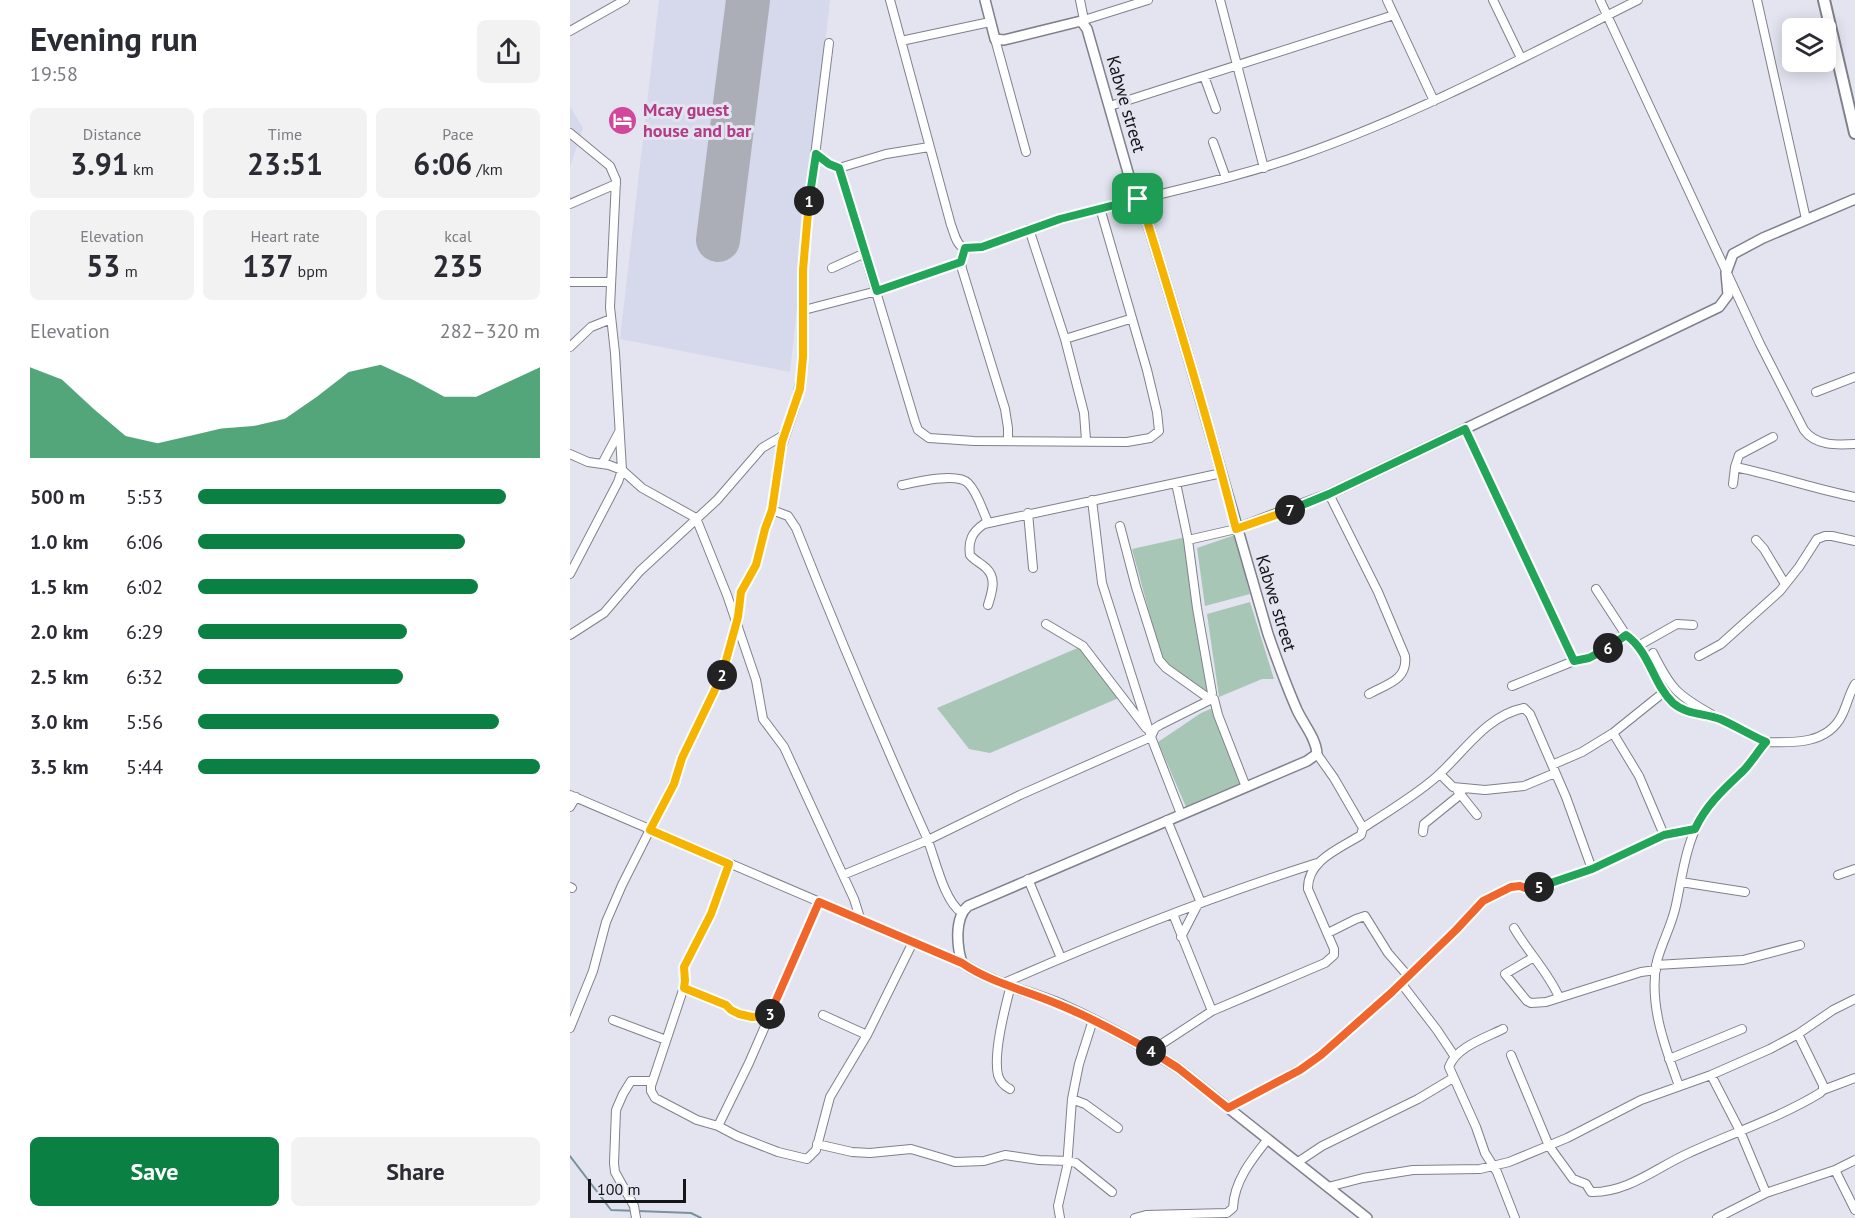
<!DOCTYPE html>
<html lang="en">
<head>
<meta charset="utf-8">
<style>
  :root { --surface:#fff; --page:#f2f2f3; --text:#2b2b33; --muted:#7c7c81; --accent:#0b8043 }
  body { margin:0; font-family:"PT Sans",sans-serif; background:var(--page); color:var(--text); height:100vh; display:flex; flex-direction:column; font-size:22px; white-space:nowrap }
  * { box-sizing:border-box; margin:0 }
  p { font-size:20px; color:var(--muted) }
  .icon { flex:none; width:33px; height:33px; fill:none; stroke:currentColor; stroke-width:2; stroke-linecap:round; stroke-linejoin:round }
  .map { position:relative; flex:1; overflow:hidden }
  .sheet { display:flex; flex-direction:column; background:var(--surface); width:570px }
  .sheet>* { flex:none }
  .tools { position:absolute; left:1212px; top:18px; display:grid; gap:12px }
  .tools a { display:grid; place-items:center; width:54px; height:54px; border-radius:9px; background:var(--surface); box-shadow:0 3px 15px #0003; font-size:30px }
  .scale { position:absolute; left:18px; bottom:15px; width:98px; box-sizing:border-box; padding-left:6px; border:3px solid #141518; border-top:0; font-size:16px; line-height:21px; white-space:nowrap; color:#141518; -webkit-text-stroke:4px #e3e4f0; paint-order:stroke }
  .pin { position:absolute; display:grid; place-items:center; width:51px; height:51px; color:#fff; margin:-26px; border-radius:12px; box-shadow:0 3px 9px #0006 }
  .km { position:absolute; width:30px; height:30px; margin:-15px; border-radius:50%; background:#222; color:#fff; font-size:16px; line-height:30px; text-align:center }
  .round { display:grid; place-items:center; flex:none; width:63px; height:63px; border-radius:9px; background:var(--page) }
  .head { display:flex; align-items:center; justify-content:space-between; height:102px; padding:0 30px }
  h1 { font-size:33px; font-weight:600; line-height:45px }
  .figures { display:grid; grid-template-columns:repeat(3,1fr); gap:9px; height:102px; padding:6px 30px }
  .figures div { display:grid; align-content:center; border-radius:9px; background:var(--page); text-align:center }
  .figures b { font-size:30px; font-weight:600 }
  .figures small { font-size:16px; font-weight:400 }
  .figures p { font-size:16px }
  .chart { height:168px; padding:12px 30px }
  .chart p { display:flex; justify-content:space-between }
  .chart svg { width:100%; height:108px; margin-top:6px; fill:var(--accent); opacity:.7 }
  .action { display:flex; gap:12px; margin-top:auto; padding:12px 30px }
  .action a { flex:1; height:69px; border-radius:9px; background:var(--accent); color:#fff; font-size:24px; font-weight:600; line-height:69px; text-align:center }
  .action a+a { background:var(--page); color:var(--text) }
  ul { padding:0 30px; list-style:none; font-size:20px }
  li { display:grid; grid-template-columns:96px 72px 1fr; align-items:center; height:45px }
  li i { height:15px; border-radius:8px; background:var(--accent) }
  main { display:flex; flex:1; min-height:0 }
  .map>svg:first-child { display:block }
  .built { fill:#d6d9ec }
  .green { fill:#a8c6b6 }
  .lines { fill:none; stroke-linecap:round; stroke-linejoin:round }
  .stream { stroke:#7a929c; stroke-width:2 }
  .runway { stroke:#acaeb7; stroke-width:44 }
  .minor-casing { stroke:#7f808b; stroke-width:10 }
  .major-casing { stroke:#7f808b; stroke-width:12 }
  .highway-casing { stroke:#7f808b; stroke-width:14 }
  .minor { stroke:#fff; stroke-width:8 }
  .major { stroke:#fff; stroke-width:9 }
  .highway { stroke:#fff; stroke-width:10 }
  .split-1-casing { stroke:#fff; stroke-width:12 }
  .split-2-casing { stroke:#fff; stroke-width:12 }
  .split-3-casing { stroke:#fff; stroke-width:12 }
  .split-4-casing { stroke:#fff; stroke-width:12 }
  .split-5-casing { stroke:#fff; stroke-width:12 }
  .split-6-casing { stroke:#fff; stroke-width:12 }
  .split-7-casing { stroke:#fff; stroke-width:12 }
  .split-8-casing { stroke:#fff; stroke-width:12 }
  .split-1 { stroke:#22a559; stroke-width:8 }
  .split-2 { stroke:#f5b400; stroke-width:8 }
  .split-3 { stroke:#f5b400; stroke-width:8 }
  .split-4 { stroke:#f0652b; stroke-width:8 }
  .split-5 { stroke:#f0652b; stroke-width:8 }
  .split-6 { stroke:#22a559; stroke-width:8 }
  .split-7 { stroke:#22a559; stroke-width:8 }
  .split-8 { stroke:#f5b400; stroke-width:8 }
  .labels { text-anchor:middle; stroke-width:6; stroke-linejoin:round; paint-order:stroke }
  .street-label { font-size:18px; fill:#141518; stroke:#e3e4f0 }
  .hotel-label { font-size:18px; font-weight:bold; fill:#b23c85; stroke:#e3e4f0; text-anchor:start }
</style>
</head>
<body>
<main>
<section class="sheet">
<div class="head"><div><h1>Evening run</h1><p>19:58</p></div><a class="round"><svg class="icon" aria-label="share" viewBox="0 0 24 24"><path d="M12 15V3M7 8l5-5 5 5M5 13v7h14v-7"/></svg></a></div>
<div class="figures">
<div><p>Distance</p><b>3.91<small> km</small></b></div>
<div><p>Time</p><b>23:51</b></div>
<div><p>Pace</p><b>6:06<small> /km</small></b></div>
</div>
<div class="figures">
<div><p>Elevation</p><b>53<small> m</small></b></div>
<div><p>Heart rate</p><b>137<small> bpm</small></b></div>
<div><p>kcal</p><b>235</b></div>
</div>
<div class="chart"><p><span>Elevation</span>282–320 m</p>
<svg viewBox="0 0 160 44" preserveAspectRatio="none"><path d="M0 44V7L10 12L20 24L30 35L40 38L50 35L60 32L70 31L80 28L90 19L100 9L110 6L120 12L130 19L140 19L150 13L160 7V44z"/></svg>
</div>
<ul>
<li><b>500 m</b>5:53<i style="width:90%"></i></li>
<li><b>1.0 km</b>6:06<i style="width:78%"></i></li>
<li><b>1.5 km</b>6:02<i style="width:82%"></i></li>
<li><b>2.0 km</b>6:29<i style="width:61%"></i></li>
<li><b>2.5 km</b>6:32<i style="width:60%"></i></li>
<li><b>3.0 km</b>5:56<i style="width:88%"></i></li>
<li><b>3.5 km</b>5:44<i style="width:100%"></i></li>
</ul>
<div class="action"><a>Save</a><a>Share</a></div>
</section>
<div class="map">
<svg width="1285" height="1218" viewBox="0 0 1285 1218">
  <rect width="100%" height="100%" fill="#e3e4f0"/>
  <!-- built -->
  <path class="built" d="M89 0H260L220 372 50 339Z
    M0 106 13 128 0 167Z"/>
  <!-- green -->
  <path class="green" d="M665 535 680 594 635 606 627 548Z
    M616 537 639 696 594 667 562 549Z
    M680 602 704 679H692L649 697 637 614Z
    M510 647 551 697 420 753 399 749 367 708Z
    M645 707 678 780 616 807 588 742 631 713Z"/>
  <g class="lines">
    <!-- stream -->
    <path class="stream" d="M0 1156 41 1210 121 1213 131 1218"/>
    <!-- runway -->
    <path class="runway" d="M148 240 178 0"/>
    <defs>
      <path id="minor" d="M320 0 381 225C384 232 386 245 394 248 406 253 476 223 493 219 573 196 656 182 734 154 850 113 958 55 1068 0
        M510 0 514 20
        M650 0 694 168
        M817 0 864 101
        M923 0 951 58
        M1030 0 1190 344 1234 430C1246 446 1266 445 1285 444
        M1187 0 1236 219
        M511 21 578 0
        M0 31 55 0
        M425 39 456 152
        M331 41 420 22
        M634 76 646 109
        M540 106 824 15
        M0 133 40 166 46 180 40 307 45 353 52 470 48 482 0 574
        M643 142 656 178
        M246 155 259 164 269 168 316 154 359 147
        M269 168 345 422 348 430 359 438 404 441 557 442 580 438 589 431 587 412 577 370 530 208
        M0 204 46 184
        M459 229 495 339 514 413 516 440
        M395 248 391 262 392 269 435 409 438 428V441
        M262 268 295 253
        M0 282H41
        M234 310 307 291 391 262
        M495 339 560 319
        M0 347 21 327 41 319
        M1246 392 1285 377
        M895 429 1004 661C1023 661 1041 646 1056 635 1080 652 1083 683 1103 703 1116 715 1134 713 1150 719 1166 726 1180 735 1196 742
        M0 454 18 462 39 465 52 470 72 488 126 518 157 595 186 680 193 719 214 747 284 899 291 921
        M32 464 49 432
        M1165 467C1205 475 1244 489 1285 497
        M606 483 618 540 627 608 642 693 638 701 590 725 585 728 581 737 611 814
        M1163 484 1165 467 1169 455 1203 437
        M332 485C346 482 387 472 398 483 408 493 412 510 418 522
        M759 494 808 592 835 656C838 680 817 684 799 694
        M202 510 218 516 226 528C267 632 311 736 357 838 365 858 374 901 391 912
        M458 513 463 568
        M550 526 566 587 589 660 596 668 641 700
        M618 540 666 529
        M1186 540 1194 549 1215 584
        M1026 589 1056 635
        M418 605C422 592 427 578 416 568 411 563 405 561 400 555 398 541 402 532 414 524L652 473
        M476 624 513 646 576 728
        M0 635 34 613 70 571 147 500 192 448 214 435
        M1068 646 1107 624 1123 625
        M1083 653C1101 689 1107 695 1141 714
        M1129 656 1151 644 1210 591 1229 567 1247 539 1255 536H1262L1285 541
        M942 686 1004 661
        M644 699 648 715 676 787
        M1043 733 1069 776 1094 835
        M982 765 1012 752 1043 733 1094 692
        M870 774 883 787 915 790 954 786 985 773
        M887 790 907 815
        M0 795 392 963
        M0 807 6 797
        M597 820 631 903
        M793 828C817 812 843 797 865 778 893 754 915 716 954 708L960 714 996 797 1022 869
        M853 832 854 824 891 794
        M159 864 141 913 114 967 115 984 81 1086V1091L85 1098 127 1120 148 1126 167 1136 208 1152 237 1159 246 1150 260 1097 297 1035 343 942
        M273 875 358 840 450 795 581 737 532 583 522 500
        M1268 875 1285 869
        M458 879 491 958
        M1111 882 1175 892
        M0 887 2 888
        M603 914 642 1011
        M944 928C958 952 978 972 989 997
        M758 933 786 919 795 916 818 953 838 976
        M611 937 628 904
        M964 957 935 974 957 1001 961 1003 976 1002 1071 972 1086 970
        M1086 965 1173 960 1230 945
        M434 983C537 938 640 897 747 863
        M831 983 867 1030 885 1057
        M114 988 156 1005C168 1018 183 1017 199 1016
        M253 1015 297 1035
        M43 1020 96 1040
        M0 1028 23 971 36 922 52 885 103 784 112 758 152 675 168 617 171 592 186 565 195 529 202 510 210 452 225 407 232 372 233 270 237 220 259 43
        M933 1029C915 1038 886 1047 879 1067L906 1127 915 1153 927 1172 945 1218
        M581 1051 642 1011 755 963 764 955V949L738 889C737 860 771 848 791 835L793 828 764 778 747 754
        M941 1055 979 1146 1003 1179 1016 1184 1021 1192C1058 1193 1087 1167 1119 1153 1162 1133 1209 1118 1250 1093L1253 1090V1085L1228 1034
        M1099 1059 1172 1029
        M1141 1075 1170 1131 1196 1193
        M1109 1086C1095 1047 1078 1003 1087 961 1092 942 1102 925 1106 905 1112 877 1116 843 1131 818 1144 797 1157 787 1173 771 1182 762 1188 751 1196 742 1224 743 1258 744 1272 715 1277 705 1279 694 1285 684
        M440 1089C434 1086 430 1082 428 1075 423 1053 435 1008 441 985
        M1253 1090 1285 1078
        M502 1099 515 1104 548 1128
        M658 1108 730 1069 751 1055 821 993 886 930 913 901 941 887 950 886 961 890 992 880 1022 869 1094 835 1125 829
        M148 1126 179 1063 249 902
        M247 1144 282 1152 300 1153 341 1149 385 1162 414 1161 435 1155 469 1160 498 1161 506 1163 542 1192
        M728 1162 752 1146 848 1099 883 1078
        M1265 1170 1285 1210
        M758 1187 793 1178 843 1170 910 1169 939 1162 997 1138 1071 1100 1141 1075 1200 1049 1228 1034 1263 1010 1285 999
        M66 1218 64 1206 45 1172 44 1163 46 1110 53 1094 61 1081H82
        M490 1218 488 1206 497 1167 502 1099 509 1064 523 1020
        M565 1218 576 1215 657 1213 663 1208C664 1181 682 1159 698 1139
        M1147 1218 1196 1193 1265 1170 1285 1160"/>
      <path id="major" d="M415 0 425 39 434 40 511 21 517 29 561 183 574 211 609 325 698 634C707 660 716 685 727 710 734 725 746 738 747 754L737 761 398 906C384 918 387 947 392 963 421 983 458 991 490 1004 531 1022 570 1044 608 1068L797 1218
        M666 529 759 494 1149 307 1158 295 1156 273 1163 254 1193 238 1285 199"/>
      <path id="highway" d="M1254 0 1285 133"/>
    </defs>
    <!-- minor casing -->
    <use href="#minor" class="minor-casing"/>
    <!-- major casing -->
    <use href="#major" class="major-casing"/>
    <!-- highway casing -->
    <use href="#highway" class="highway-casing"/>
    <!-- minor -->
    <use href="#minor" class="minor"/>
    <!-- major -->
    <use href="#major" class="major"/>
    <!-- highway -->
    <use href="#highway" class="highway"/>
  </g>
  <g class="lines">
    <defs>
      <path id="split-1" d="M239 201 246 154 259 164 269 168 307 291 391 262 395 248 412 247 490 219 568 199"/>
      <path id="split-2" d="M152 675 168 617 171 592 186 565 195 529 202 510 212 442 230 389 233 357V270L239 201"/>
      <path id="split-3" d="M152 675 112 758 104 784 80 830 159 864 141 914 114 967 115 981 114 988 156 1005 161 1010 169 1014 182 1017 200 1016V1014"/>
      <path id="split-4" d="M200 1014 249 902 392 963C421 983 458 991 490 1005 522 1018 551 1034 581 1051"/>
      <path id="split-5" d="M581 1051 608 1068 658 1108 730 1070 751 1055 821 993 886 930 913 901 941 887 950 886 961 890 969 887"/>
      <path id="split-6" d="M969 887 1022 869 1094 835 1125 829C1136 805 1154 789 1173 771 1181 763 1188 751 1196 742 1180 735 1166 726 1150 719 1134 713 1117 715 1103 703 1083 684 1080 652 1056 635L1038 648"/>
      <path id="split-7" d="M720 510 759 494 895 429 1004 661 1019 658 1038 648"/>
      <path id="split-8" d="M568 199 574 211C607 317 639 422 666 529L720 510"/>
    </defs>
    <!-- split-1 casing -->
    <use href="#split-1" class="split-1-casing"/>
    <!-- split-2 casing -->
    <use href="#split-2" class="split-2-casing"/>
    <!-- split-3 casing -->
    <use href="#split-3" class="split-3-casing"/>
    <!-- split-4 casing -->
    <use href="#split-4" class="split-4-casing"/>
    <!-- split-5 casing -->
    <use href="#split-5" class="split-5-casing"/>
    <!-- split-6 casing -->
    <use href="#split-6" class="split-6-casing"/>
    <!-- split-7 casing -->
    <use href="#split-7" class="split-7-casing"/>
    <!-- split-8 casing -->
    <use href="#split-8" class="split-8-casing"/>
    <!-- split-1 -->
    <use href="#split-1" class="split-1"/>
    <!-- split-2 -->
    <use href="#split-2" class="split-2"/>
    <!-- split-3 -->
    <use href="#split-3" class="split-3"/>
    <!-- split-4 -->
    <use href="#split-4" class="split-4"/>
    <!-- split-5 -->
    <use href="#split-5" class="split-5"/>
    <!-- split-6 -->
    <use href="#split-6" class="split-6"/>
    <!-- split-7 -->
    <use href="#split-7" class="split-7"/>
    <!-- split-8 -->
    <use href="#split-8" class="split-8"/>
  </g>
  <!-- icons -->
  <defs>
    <symbol id="hotel-disc" viewBox="-11 -11 22 22"><circle r="9.5" fill="#d1479c" stroke="#e3e4f0"/><path d="M-6-4.5h1.5V1H6V5H4.5V3h-9V5H-6ZM-4 0a1.8 1.8 0 1 1 3.6 0ZM.5 0V-2.5h3Q6-2.5 6 0Z" fill="#fff"/></symbol>
  </defs>
  <g fill-rule="evenodd">
    <use href="#hotel-disc" x="36" y="104" width="33" height="33"/>
  </g>
  <g class="labels">
    <!-- street labels -->
    <g class="street-label">
      <text transform="translate(556 104) rotate(74)" y="6">Kabwe street</text>
      <text transform="translate(706 603) rotate(73)" y="6">Kabwe street</text>
    </g>
    <!-- hotel labels -->
    <g class="hotel-label">
      <text x="73" y="116">Mcay guest<tspan x="73" dy="21">house and bar</tspan></text>
    </g>
  </g>
</svg>
<div class="tools">
<a><svg class="icon" aria-label="layers" viewBox="0 0 24 24"><path d="M12 4l9 5-9 5-9-5zM3 14l9 5 9-5"/></svg></a>
</div>
<div class="scale">100 m</div>
<div class="pin" style="left:568px;top:199px;background:#1e9e55"><svg class="icon" aria-label="arrive" viewBox="0 0 24 24"><path d="M6 21V4h12l-3 4 3 4H6"/></svg></div>
<b class="km" style="left:239px;top:201px">1</b>
<b class="km" style="left:152px;top:675px">2</b>
<b class="km" style="left:200px;top:1014px">3</b>
<b class="km" style="left:581px;top:1051px">4</b>
<b class="km" style="left:969px;top:887px">5</b>
<b class="km" style="left:1038px;top:648px">6</b>
<b class="km" style="left:720px;top:510px">7</b>
</div>
</main>
</body>
</html>
